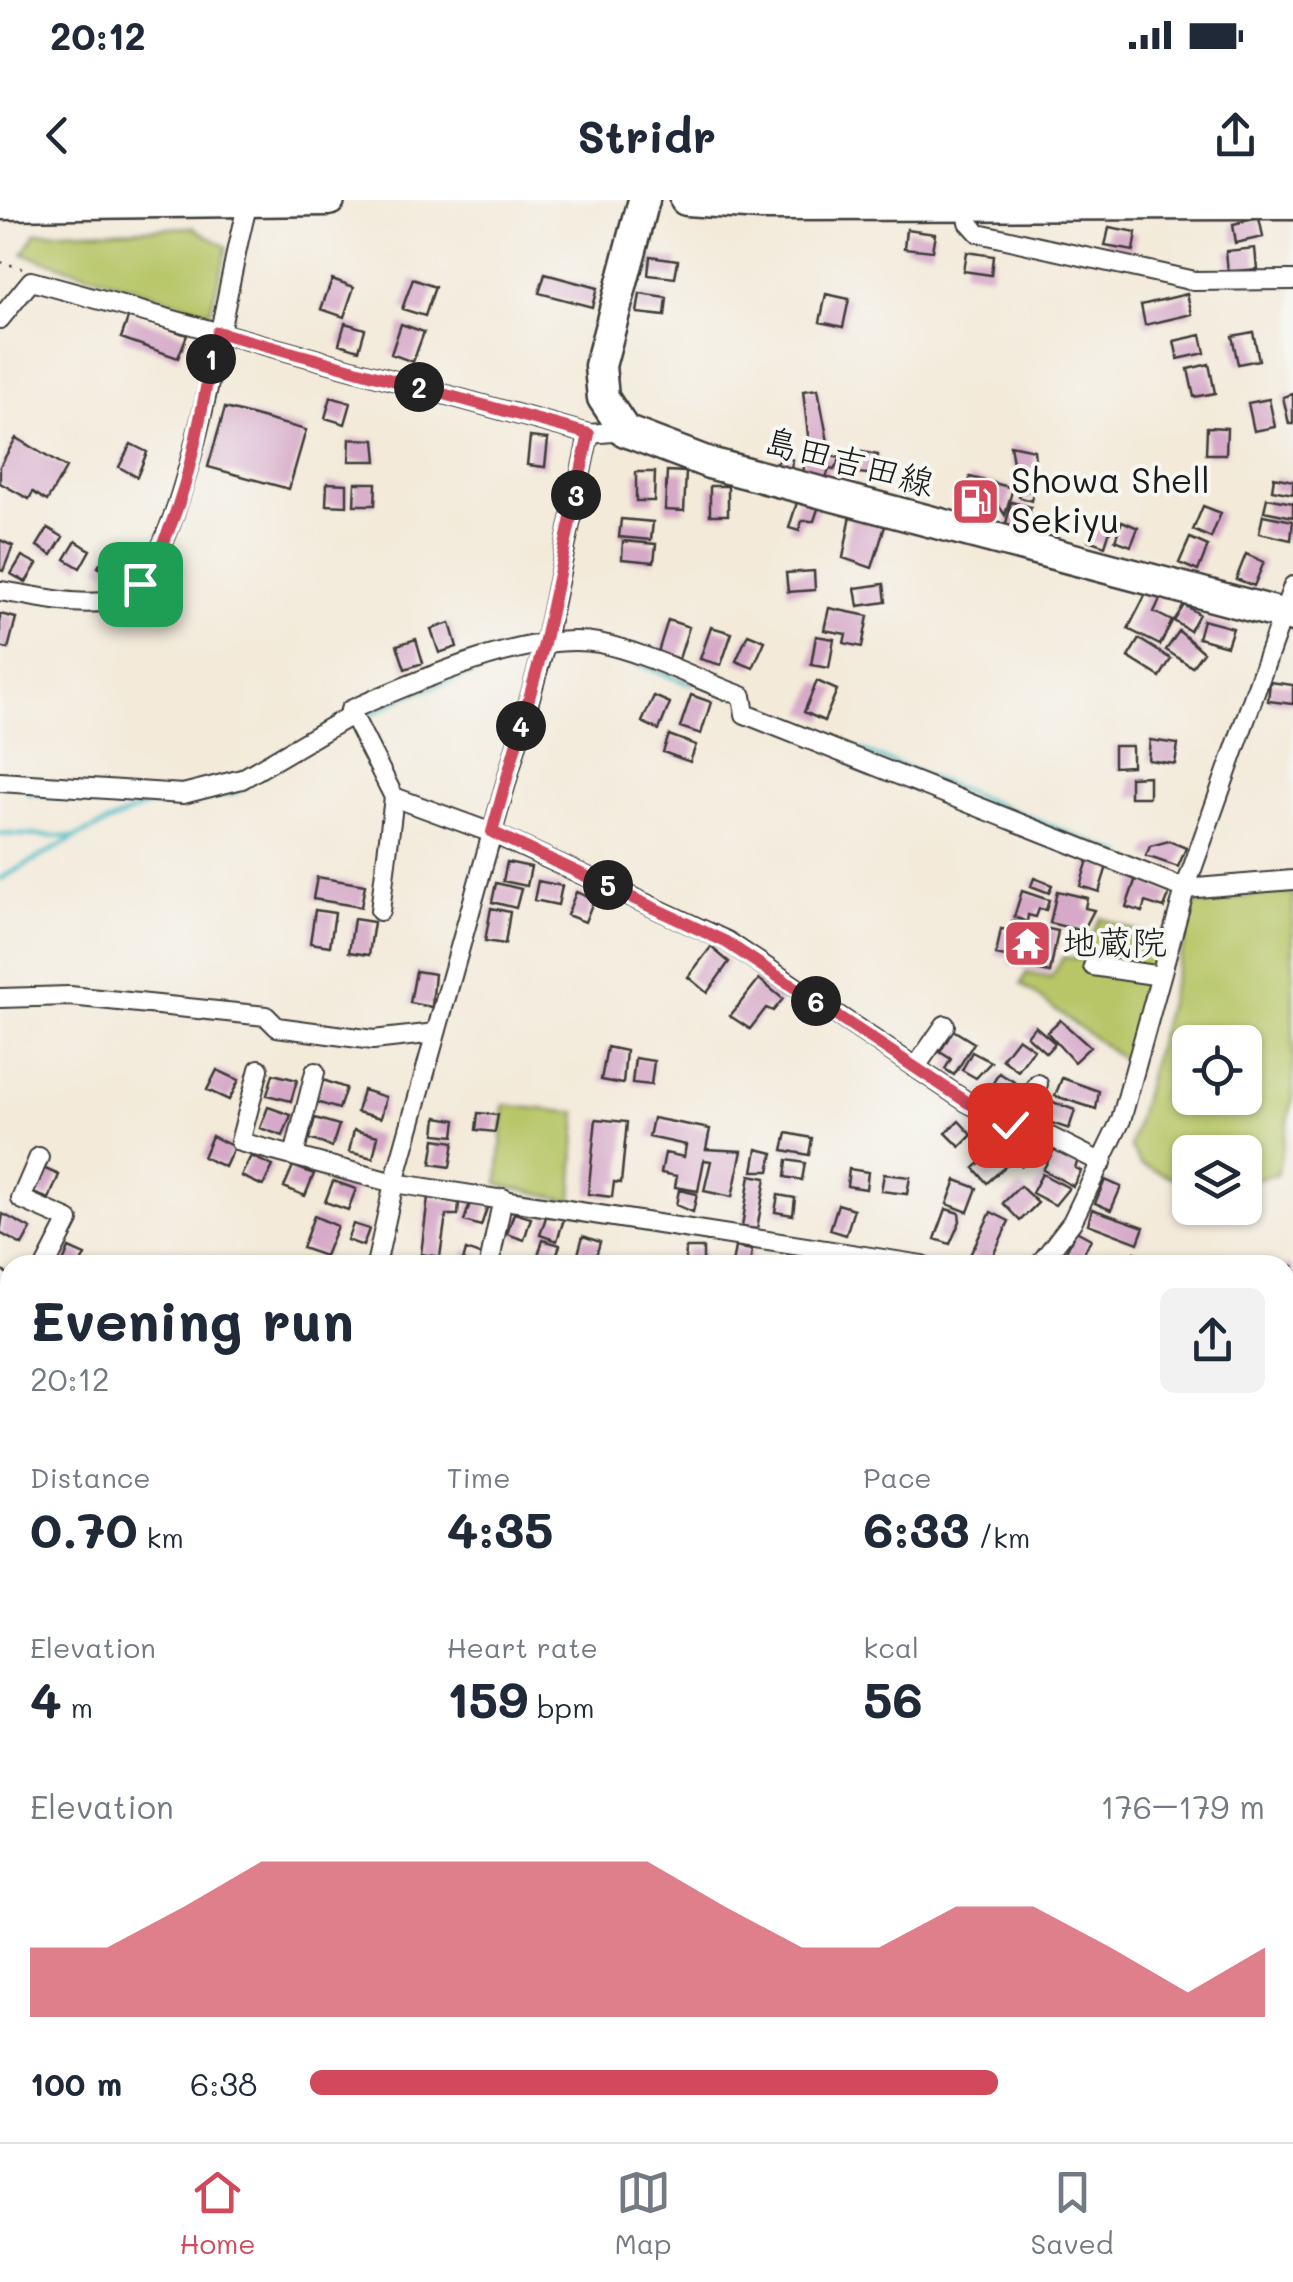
<!DOCTYPE html>
<html lang="en">
<head>
<meta charset="utf-8">
<style>
  :root { --surface:#fff; --page:#f2f2f3; --text:#1f2937; --muted:#747a83; --line:#e0e1e3; --accent:#d1495b }
  body { margin:0; font-family:Mali,"Klee One",sans-serif; background:var(--page); color:var(--text); height:100vh; display:flex; flex-direction:column; font-size:38px; white-space:nowrap }
  * { box-sizing:border-box; margin:0 }
  p { font-size:32px; color:var(--muted) }
  .icon { flex:none; width:55px; height:55px; fill:none; stroke:currentColor; stroke-width:2; stroke-linecap:round; stroke-linejoin:round }
  .map { position:relative; flex:1; overflow:hidden }
  .side { position:absolute; left:0px; top:1055px; width:1295px; height:888px; display:flex; flex-direction:column; background:var(--surface); border-radius:30px 30px 0 0; box-shadow:0 2px 8px #0004 }
  .side>* { flex:none }
  .controls { position:absolute; left:1172px; top:825px; display:grid; gap:20px }
  .controls a { display:grid; place-items:center; width:90px; height:90px; border-radius:15px; background:var(--surface); box-shadow:0 2px 8px #0004; font-size:50px }
  .pin { position:absolute; display:grid; place-items:center; width:85px; height:85px; color:#fff; margin:-42px; border-radius:20px; box-shadow:0 5px 15px #0006 }
  .km { position:absolute; width:50px; height:50px; margin:-25px; border-radius:50%; background:#222; color:#fff; font-size:28px; line-height:50px; text-align:center }
  .round { display:grid; place-items:center; flex:none; width:105px; height:105px; border-radius:15px; background:var(--page) }
  .overview { display:flex; align-items:center; justify-content:space-between; height:170px; padding:0 30px }
  h1 { font-size:55px; font-weight:700; line-height:75px }
  .metrics { display:grid; grid-template-columns:repeat(3,1fr); gap:15px; height:170px; padding:10px 30px }
  .metrics div { display:grid; align-content:center }
  .metrics b { font-size:50px; font-weight:700 }
  .metrics small { font-size:28px; font-weight:400 }
  .metrics p { font-size:28px }
  .chart { height:280px; padding:20px 30px }
  .chart p { display:flex; justify-content:space-between }
  .chart svg { width:100%; height:180px; margin-top:10px; fill:var(--accent); opacity:.7 }
  ul { padding:0 30px; list-style:none; font-size:32px }
  li { display:grid; grid-template-columns:160px 120px 1fr; align-items:center; height:75px }
  li i { height:25px; border-radius:12px; background:var(--accent) }
  .status { display:flex; justify-content:space-between; align-items:center; height:70px; padding:0 50px; background:var(--surface); direction:ltr }
  .status svg { height:28px; fill:currentColor }
  header { display:flex; justify-content:space-between; align-items:center; height:130px; padding:0 30px; background:var(--surface); font-size:45px; font-weight:700 }
  .tab-bar { display:flex; justify-content:space-around; align-items:center; height:140px; border-top:2px solid var(--line); background:var(--surface); font-size:28px; color:var(--muted) }
  .tab-bar a { display:grid; justify-items:center; gap:5px }
  .tab-bar .selected { color:var(--accent) }
  .map>svg:first-child { display:block }
  .green { fill:#b8c668; stroke:#6a7142; stroke-width:2.5; fill-rule:evenodd }
  .forest { fill:#92ab5c; stroke:#57643c; stroke-width:2.5 }
  .lines { fill:none; stroke-linecap:round; stroke-linejoin:round }
  .stream { stroke:#4dbcc4; stroke-width:5 }
  .river { stroke:#4dbcc4; stroke-width:28 }
  .building { fill:#d6a9c8 }
  .street-casing { stroke:#3c3b38; stroke-width:22 }
  .secondary-casing { stroke:#3c3b38; stroke-width:30 }
  .primary-casing { stroke:#3c3b38; stroke-width:35 }
  .path { stroke:#3c3b38; stroke-width:2.5; stroke-dasharray:2.5 8; stroke-linecap:butt }
  .street { stroke:#fff; stroke-width:18 }
  .secondary { stroke:#fff; stroke-width:25 }
  .primary { stroke:#fff; stroke-width:30 }
  .route-casing { stroke:#fff; stroke-width:20 }
  .route { stroke:#d1495b; stroke-width:12 }
  .labels { text-anchor:middle; stroke-width:8; stroke-linejoin:round; paint-order:stroke }
  .street-label { font-size:35px; fill:#1c1c1c; stroke:#f6f6f2 }
  .poi-label { font-size:35px; fill:#1c1c1c; stroke:#f6f6f2; text-anchor:start }
</style>
</head>
<body>
<div class="status"><b>20:12</b><svg viewBox="0 0 49 12"><path d="M0 12V9h3v3zM5 12V6h3v6zM10 12V3h3v9zM15 12V0h3v12zM26 1h20v11H26zM47 4h2v5h-2z"/></svg></div>
<header><svg class="icon" aria-label="back" viewBox="0 0 24 24"><path d="M15 5l-7 7 7 7"/></svg>Stridr<svg class="icon" aria-label="share" viewBox="0 0 24 24"><path d="M12 15V3M7 8l5-5 5 5M5 13v7h14v-7"/></svg></header>
<div class="map">
<svg width="1293" height="1942" viewBox="0 0 1293 1942">
  <rect width="100%" height="100%" fill="#f6f6f2"/>
  <filter id="ink" filterUnits="userSpaceOnUse"><feTurbulence type="fractalNoise" baseFrequency=".01" numOctaves="2"/><feDisplacementMap in="SourceGraphic" scale="20" xChannelSelector="R" yChannelSelector="G"/><feConvolveMatrix kernelMatrix="1 2 1 2 8 2 1 2 1" color-interpolation-filters="sRGB"/></filter>
  <filter id="wash" filterUnits="userSpaceOnUse"><feTurbulence type="fractalNoise" baseFrequency=".0048" numOctaves="4" result="noise"/><feDisplacementMap in="SourceGraphic" scale="40" xChannelSelector="R" yChannelSelector="G"/><feGaussianBlur stdDeviation="2.25" result="paint"/><feColorMatrix in="noise" values="0 0 0 0 0 0 0 0 0 0 0 0 0 0 0 0 0 1.4 0 .05"/><feComposite in="paint" operator="in"/></filter>
  <g filter="url(#wash)">
    <rect width="100%" height="100%" fill="#f3ead9"/>
    <!-- green -->
    <path class="green" d="M193 27 227 47 210 112 23 54 36 33Z
      M1273 693 1293 694V898L1277 975 1245 982V952H1190V983H1186L1141 965 1130 947 1194 704ZM1190 842H1245V898H1190Z
      M1101 718 1163 741 1129 864 1021 784 1026 773 1051 778 1063 757 1079 759Z
      M504 905 577 913 572 1001 498 984Z
      M0 1225 10 1230V1307L0 1302Z
      M1293 1364V1446L1285 1449V1367Z"/>
    <!-- forest -->
    <path class="forest" d="M10 1922V1932L110 1933 114 1942H8L4 1929Z
      M226 1932 220 1942H126L122 1933Z
      M450 1933 453 1940 447 1942H239L236 1933Z"/>
    <g class="lines">
      <!-- stream -->
      <path class="stream" d="M617 456 691 484
        M757 509 1123 655
        M368 516 403 497 519 458
        M28 593 148 605 176 601
        M202 598 231 594 244 587
        M0 634 73 637
        M0 679 76 637 145 606
        M0 1369 10 1374
        M0 1911 10 1909
        M973 1932 991 1942"/>
      <!-- river -->
      <path class="river" d="M0 1268 10 1273
        M1285 1414 1293 1411"/>
    </g>
    <g id="blocks">
      <!-- building -->
      <path class="building" d="M1259 19 1263 37 1235 43 1232 25Z
        M1109 28 1136 33 1133 51 1105 46Z
        M907 29 935 33 932 51 905 48Z
        M1255 48 1257 69 1228 72 1226 51Z
        M966 52 993 56 991 75 963 71Z
        M650 56 678 60 675 78 648 75Z
        M545 74 597 88 592 107 539 93Z
        M332 79 354 87 344 117 321 109Z
        M413 79 435 87 425 116 402 109Z
        M640 94 667 98 665 116 637 113Z
        M826 94 849 99 843 127 820 122Z
        M1187 94 1192 114 1145 125 1141 105Z
        M129 115 187 135 178 158 121 138Z
        M345 123 365 129 359 150 339 144Z
        M401 124 424 132 413 162 391 154Z
        M1253 132 1259 160 1238 164 1232 136Z
        M1201 135 1205 153 1178 159 1174 141Z
        M1209 164 1215 193 1194 197 1188 169Z
        M818 189 828 242 809 244 803 191Z
        M1293 194V224H1289L1283 197Z
        M331 197 351 203 345 224 325 218Z
        M1269 199 1275 227 1254 231 1248 203Z
        M225 208 306 230 289 289 208 267Z
        M1207 227 1227 228 1226 254H1206Z
        M530 237 548 239 545 267 527 265Z
        M16 238 66 268 47 301 33 292 29 299 0 283V266Z
        M350 239 375 240 377 261H349Z
        M131 244 147 252 137 277 119 267Z
        M1010 245 1034 250 1036 270 1014 269Z
        M862 252 878 255 876 275 858 273Z
        M810 253 841 258 834 270 829 269 825 281 804 275 803 255 809 257Z
        M784 256 793 260 789 274 771 268Z
        M667 271 686 272 684 311 665 310Z
        M636 272H655L654 301H636Z
        M970 277 1013 288 1005 315 997 303 990 300 982 327 958 320Z
        M1274 277 1293 281V294L1272 290Z
        M327 283 347 284V306L326 305Z
        M355 283H376L375 305H354Z
        M710 286H728V315H710Z
        M1021 289 1033 292 1031 301 1019 297Z
        M1267 298 1293 303V317L1264 311Z
        M798 299 819 306 814 321H802L799 331 789 328Z
        M1011 302 1031 307 1025 329 1006 324Z
        M1203 306 1221 313 1211 338 1193 330Z
        M851 315 885 326 872 368 843 358Z
        M1263 315 1293 321 1291 340 1259 333Z
        M621 319 653 322 651 340 619 337Z
        M1095 320 1111 327 1105 346 1088 340Z
        M1122 321 1138 328 1131 346 1115 340Z
        M48 328 63 337 52 355 37 346Z
        M1190 338 1208 346 1198 371 1179 363Z
        M0 340 13 346 3 371 0 370Z
        M76 341 90 350 80 368 65 359Z
        M623 341 656 344 654 362 622 359Z
        M109 349 124 358 113 376 98 367Z
        M1246 354 1264 362 1254 386 1236 379Z
        M22 356 37 364 26 382 11 374Z
        M814 371 815 390 788 392 786 373Z
        M884 384 886 402 858 406 855 388Z
        M1147 392 1160 399 1154 412 1172 421 1160 445 1128 429Z
        M1184 405 1199 414 1190 431 1174 421Z
        M829 408 868 416 862 447 844 443 846 434 824 430Z
        M0 414 16 418 8 449 0 447Z
        M668 420 689 427 679 459 658 452Z
        M1203 420 1233 428 1227 446 1198 438Z
        M450 423 457 447 439 453 431 429Z
        M711 427 732 433 721 465 700 459Z
        M1179 431 1203 452 1192 467 1166 450Z
        M748 434 765 441 753 468 736 461Z
        M816 436 834 439 829 468 811 465Z
        M416 439 423 463 405 469 397 445Z
        M1139 439 1171 459 1160 477 1128 457Z
        M817 481 837 490 824 521 804 512Z
        M1270 482 1293 485V504L1268 501Z
        M691 495 711 502 701 534 680 527Z
        M654 496 670 503 659 530 642 522Z
        M669 535 696 545 690 562 663 552Z
        M1150 540 1178 544 1175 564 1148 560Z
        M1114 546H1132V566L1114 567Z
        M1149 576V597H1130V577Z
        M1169 641 1186 648 1178 667 1146 656 1150 646Z
        M1088 660 1107 666 1099 692 1080 686Z
        M507 662 531 667 527 686 503 681Z
        M317 677 365 685 361 707 313 699Z
        M1034 678 1052 685 1049 693 1031 686Z
        M1136 678 1170 693 1164 708 1145 702 1142 712 1126 707Z
        M538 681 562 686 558 705 534 700Z
        M496 683 521 689 516 708 492 702Z
        M1022 691 1049 700 1046 710 1039 709 1036 717 1028 715 1027 722 1014 717Z
        M1057 691 1087 698 1085 708 1094 710 1083 731 1050 723Z
        M576 692 594 699 585 722 567 715Z
        M491 708 510 712 505 744 485 741Z
        M315 710 335 713 330 746 310 743Z
        M354 719 374 722 369 755 349 752Z
        M1012 721 1058 731 1050 773 1009 765 1010 758 996 755 1001 729 1009 730Z
        M711 747 729 762 707 793 688 777Z
        M416 771 435 774 432 807 410 803Z
        M759 779 783 799 773 811 766 808 750 829 730 816Z
        M1060 820 1090 847 1074 862 1047 832Z
        M1035 826 1055 843 1046 853 1027 836Z
        M953 830 974 843 954 875 945 869 951 859 940 852Z
        M1018 838 1034 849 1018 871 1002 859Z
        M607 847 626 851 623 884 601 880Z
        M972 852 991 862 976 878 962 870Z
        M635 858 654 861 651 885 632 883Z
        M217 870 239 880 229 900 207 890Z
        M999 873 1016 883 1002 906 985 896Z
        M273 874 297 880 291 901 267 895Z
        M1062 878 1099 891 1096 909 1055 896Z
        M323 880 346 888 339 909 316 902Z
        M363 890 386 897 381 918 357 912Z
        M1050 901 1075 910 1069 929 1043 920Z
        M268 907 291 915 283 936 260 928Z
        M478 913 498 915 495 932 476 930Z
        M437 917 456 920 454 936 435 934Z
        M315 918 339 925 332 947 309 939Z
        M653 918 710 929 706 949 742 951 732 997 704 991 711 961 704 960 698 991 675 987 677 976 661 973 665 953 684 957 686 945 649 937Z
        M596 919 627 922 621 983 614 982 612 997 588 994Z
        M959 921 972 935 960 947 946 933Z
        M354 930 378 936 373 958 349 952Z
        M1019 932 1036 942 1022 966 1006 955Z
        M787 933 812 938 809 955 783 950Z
        M212 936 234 947 225 967 203 957Z
        M435 939 454 942 450 967 431 964Z
        M1055 948 1078 960 1075 968 1081 971 1073 986 1043 970Z
        M757 949 773 953 769 971H753Z
        M994 950 1007 965 987 983 974 968Z
        M251 956 273 966 263 986 241 976Z
        M787 960 805 963 802 980 785 977Z
        M293 966 314 974 305 996 284 987Z
        M43 968 59 975 49 999 33 993Z
        M849 969 868 972 866 989 847 986Z
        M884 974 910 977 907 994 881 991Z
        M1042 974 1069 988 1055 1005 1032 993Z
        M750 975 766 978 757 1029 742 1027Z
        M956 980 977 988 968 1012 947 1004Z
        M1105 980 1121 987 1111 1010 1095 1003Z
        M333 981 356 989 348 1010 325 1002Z
        M1020 986 1038 1003 1020 1021 1003 1003Z
        M679 990 697 994 693 1012 676 1005Z
        M778 995 795 998 793 1015 775 1012Z
        M428 997 459 1003 458 1015H446L440 1057 421 1054Z
        M471 1000 488 1005 481 1026 464 1021Z
        M838 1004 854 1009 846 1035 830 1030Z
        M946 1009 959 1013 960 1021 950 1044 935 1039Z
        M1092 1009 1144 1027 1138 1043 1088 1024Z
        M991 1012 1009 1021 989 1064 970 1055Z
        M514 1013 531 1018 524 1040 507 1034Z
        M3 1014 31 1029 22 1045 0 1033Z
        M547 1014 564 1019 557 1041 540 1035Z
        M314 1016 337 1026 325 1056 302 1048Z
        M353 1024 369 1029 363 1046 347 1040Z
        M1076 1031 1091 1039 1080 1061 1065 1053Z
        M583 1036 600 1042 594 1063 577 1058Z
        M543 1040 560 1045 553 1065 536 1061Z
        M735 1047 752 1050 750 1065 732 1064Z
        M69 1048 85 1055 80 1065H62Z
        M686 1048H703V1065H685Z
        M466 1050 483 1056 480 1065H462Z
        M1135 1052 1150 1060 1147 1065H1128Z
        M1285 1065 1293 1066V1087L1285 1085Z
        M1285 1316 1293 1318 1286 1345H1285Z
        M1285 1535H1293V1585H1285Z
        M1285 1673 1293 1674V1690H1285Z
        M1285 1892 1293 1901V1942L1263 1932H1285Z
        M462 1932H481V1941L462 1940Z
        M542 1932H582L583 1939 544 1942Z
        M696 1932H713L710 1942 695 1939Z
        M773 1932 792 1936 790 1942H770Z
        M834 1932 854 1935 852 1942H832Z
        M879 1932H898L896 1942 876 1941Z
        M1018 1932H1130L1123 1942H1032Z
        M1235 1932H1263L1256 1942Z"/>
    </g>
  </g>
  <g filter="url(#ink)">
    <use href="#blocks" fill-opacity="0" stroke="#3c3b38" stroke-width="2.5"/>
    <g class="lines">
      <defs>
        <path id="street" d="M966 6 968 22 978 33 1194 81 1293 80
          M0 119 31 81 589 234 625 231
          M0 391C37 396 84 410 121 398 187 376 226 72 249 0
          M0 582 183 594 242 579 353 514
          M380 711 394 597
          M1093 766 1161 776
          M0 798 70 796 266 816 277 827 373 840 436 833
          M915 868 945 825
          M259 869 240 942 394 983 922 1065
          M1014 925 1038 884
          M294 956 315 872
          M39 957 21 999 69 1020 46 1065
          M1102 963 1025 924 1009 925 967 902 727 741 492 633 394 597 350 510C414 482 531 430 599 443 647 453 696 479 742 496L745 514 1185 689 1293 680
          M376 1065 394 983 545 444 589 234
          M489 1065 503 998
          M1039 1065 1072 1022 1121 920 1185 689 1293 386
          M0 1081 10 1092
          M1285 1116 1293 1117
          M0 1214 10 1218
          M1285 1304 1293 1301
          M0 1315 10 1319
          M1285 1360 1293 1357
          M0 1663 5 1690 0 1725
          M0 1900 10 1898
          M624 1942 628 1932"/>
        <path id="secondary" d="M1285 1610H1293
          M0 1690H10"/>
        <path id="primary" d="M644 0 600 166 603 198 625 231 709 263 1293 417
          M686 0 761 5 1293 4
          M0 4 329 0"/>
      </defs>
      <!-- street casing -->
      <use href="#street" class="street-casing"/>
      <!-- secondary casing -->
      <use href="#secondary" class="secondary-casing"/>
      <!-- primary casing -->
      <use href="#primary" class="primary-casing"/>
      <!-- path -->
      <path class="path" d="M0 62 22 68"/>
      <!-- street -->
      <use href="#street" class="street"/>
      <!-- secondary -->
      <use href="#secondary" class="secondary"/>
      <!-- primary -->
      <use href="#primary" class="primary"/>
    </g>
  </g>
  <g class="lines" filter="url(#ink)">
    <defs>
      <path id="route" d="M140 384C190 311 199 216 217 132L589 234 544 444 492 632 726 742 967 902 1010 925"/>
    </defs>
    <!-- route casing -->
    <use href="#route" class="route-casing"/>
    <!-- route -->
    <use href="#route" class="route"/>
  </g>
  <!-- icons -->
  <defs>
    <symbol id="fuel-square" viewBox="-11 -11 22 22"><rect x="-9" y="-9" width="18" height="18" rx="4" fill="#d1495b" stroke="#f6f6f2"/><path d="M-5.5-6h7V0h2V4h1.3V-2.5L3-4.5l.8-.8L6-3V5H2.5V1h-1V6h-7ZM-4.2-4.7v3.2H.2V-4.7Z" fill="#fff"/></symbol>
    <symbol id="temple-square" viewBox="-11 -11 22 22"><rect x="-9" y="-9" width="18" height="18" rx="4" fill="#d1495b" stroke="#f6f6f2"/><path d="M0-6L5-2H3V0L6.5 2.5H4V6H1.5V3h-3V6H-4V2.5H-6.5L-3 0V-2H-5Z" fill="#fff"/></symbol>
  </defs>
  <g fill-rule="evenodd">
    <use href="#fuel-square" x="948" y="274" width="55" height="55"/>
    <use href="#temple-square" x="1000" y="716" width="55" height="55"/>
  </g>
  <g class="labels">
    <!-- street labels -->
    <g class="street-label">
      <text transform="translate(849 262) rotate(15)" y="12">島田吉田線</text>
    </g>
    <!-- poi labels -->
    <g class="poi-label">
      <text x="1011" y="293">Showa Shell<tspan x="1011" dy="40">Sekiyu</tspan></text>
      <text x="1062" y="755">地蔵院</text>
    </g>
  </g>
</svg>
<div class="controls">
<a><svg class="icon" aria-label="locate" viewBox="0 0 24 24"><circle cx="12" cy="12" r="6"/><path d="M12 2v4M12 18v4M2 12h4M18 12h4"/></svg></a>
<a><svg class="icon" aria-label="layers" viewBox="0 0 24 24"><path d="M12 4l9 5-9 5-9-5zM3 14l9 5 9-5"/></svg></a>
</div>
<div class="pin" style="left:140px;top:384px;background:#1e9e55"><svg class="icon" aria-label="arrive" viewBox="0 0 24 24"><path d="M6 21V4h12l-3 4 3 4H6"/></svg></div>
<div class="pin" style="left:1010px;top:925px;background:#d93025"><svg class="icon" aria-label="check" viewBox="0 0 24 24"><path d="M5 12l5 5 9-10"/></svg></div>
<b class="km" style="left:211px;top:159px">1</b>
<b class="km" style="left:419px;top:187px">2</b>
<b class="km" style="left:576px;top:295px">3</b>
<b class="km" style="left:521px;top:526px">4</b>
<b class="km" style="left:608px;top:685px">5</b>
<b class="km" style="left:816px;top:801px">6</b>
<section class="side">
<div class="overview"><div><h1>Evening run</h1><p>20:12</p></div><a class="round"><svg class="icon" aria-label="share" viewBox="0 0 24 24"><path d="M12 15V3M7 8l5-5 5 5M5 13v7h14v-7"/></svg></a></div>
<div class="metrics">
<div><p>Distance</p><b>0.70<small> km</small></b></div>
<div><p>Time</p><b>4:35</b></div>
<div><p>Pace</p><b>6:33<small> /km</small></b></div>
</div>
<div class="metrics">
<div><p>Elevation</p><b>4<small> m</small></b></div>
<div><p>Heart rate</p><b>159<small> bpm</small></b></div>
<div><p>kcal</p><b>56</b></div>
</div>
<div class="chart"><p><span>Elevation</span>176–179 m</p>
<svg viewBox="0 0 160 44" preserveAspectRatio="none"><path d="M0 44V27L10 27L20 17L30 6L40 6L50 6L60 6L70 6L80 6L90 17L100 27L110 27L120 17L130 17L140 27L150 38L160 27V44z"/></svg>
</div>
<ul>
<li><b>100 m</b>6:38<i style="width:72%"></i></li>
</ul>
</section>
</div>
<nav class="tab-bar">
<a class="selected"><svg class="icon" aria-label="home" viewBox="0 0 24 24"><path d="M3 11l9-7 9 7M6 9v11h12V9"/></svg>Home</a>
<a><svg class="icon" aria-label="map" viewBox="0 0 24 24"><path d="M3 6l6-2 6 2 6-2v14l-6 2-6-2-6 2zM9 4v14M15 6v14"/></svg>Map</a>
<a><svg class="icon" aria-label="saved" viewBox="0 0 24 24"><path d="M7 4h10v16l-5-4-5 4z"/></svg>Saved</a>
</nav>
</body>
</html>
